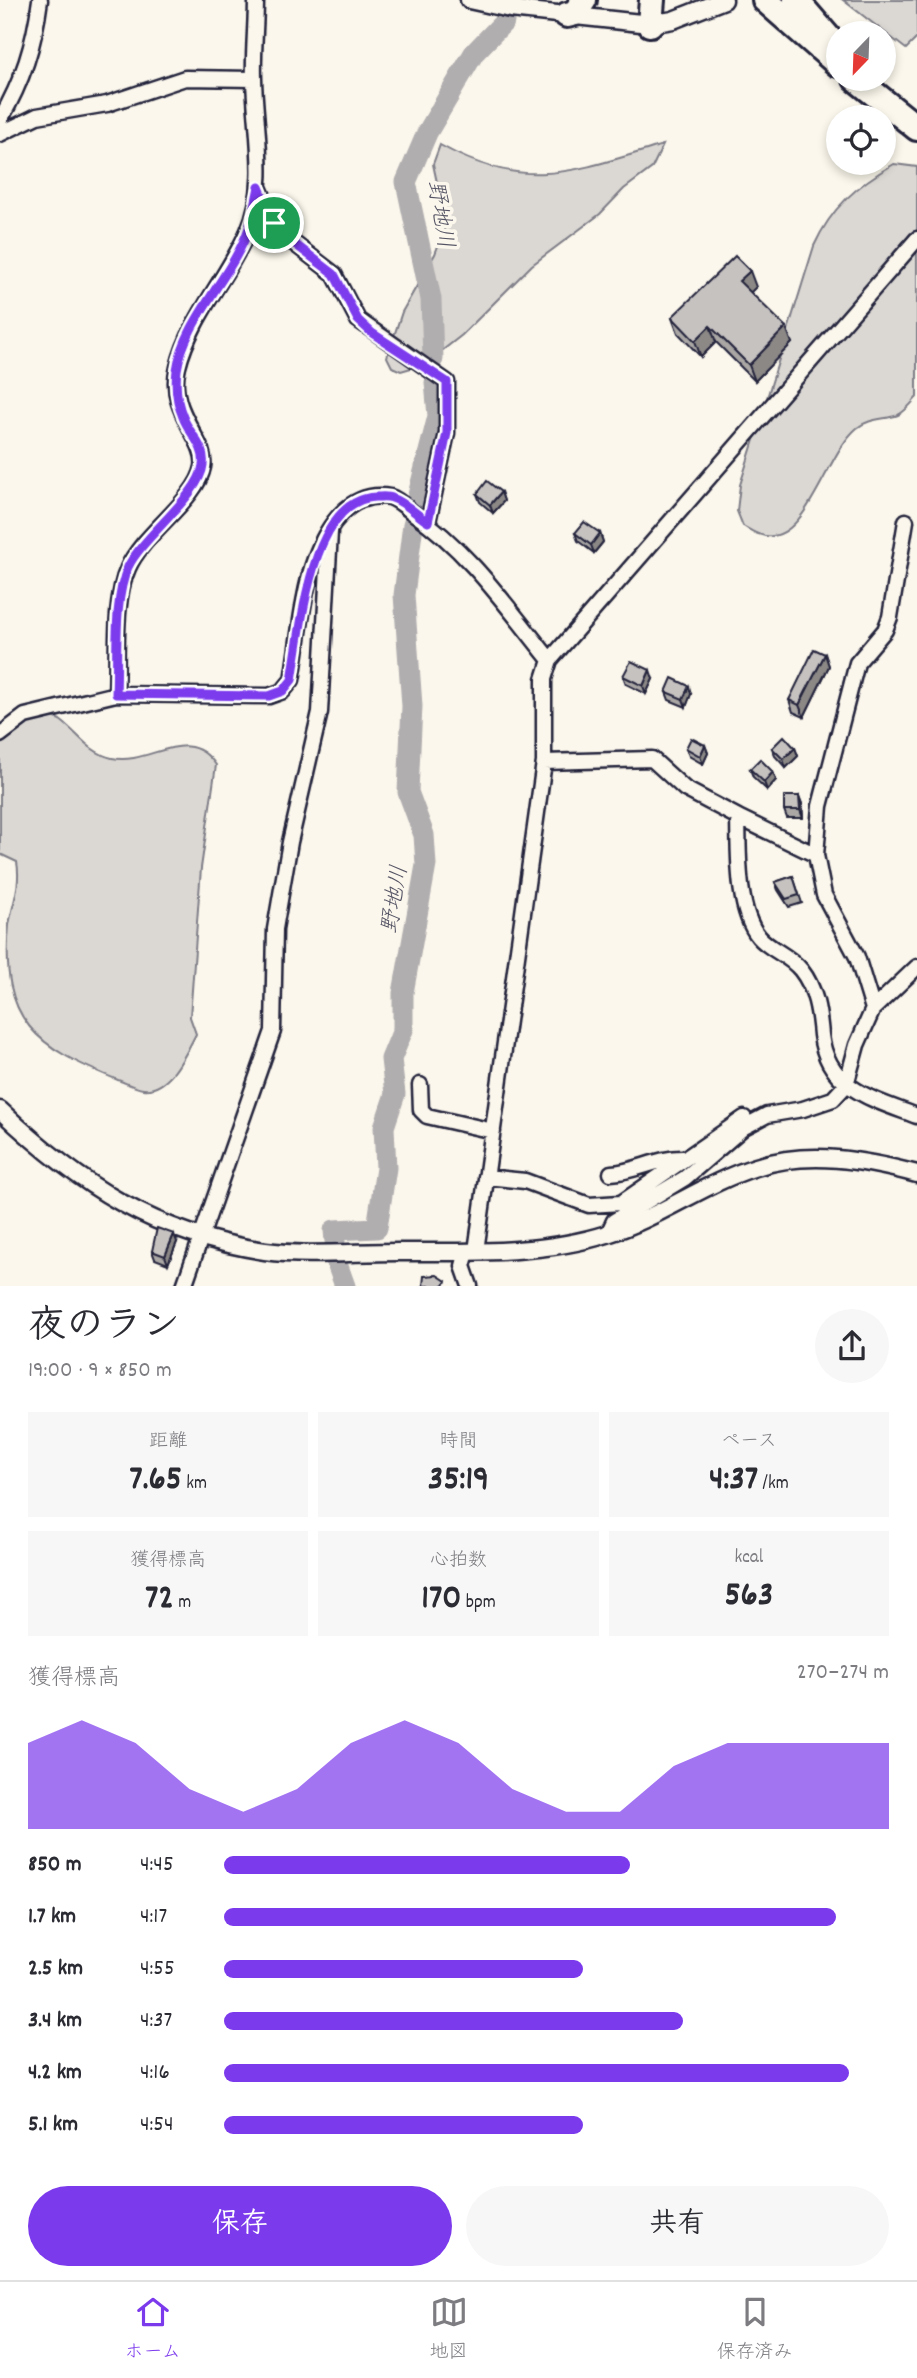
<!DOCTYPE html>
<html lang="ja">
<head>
<meta charset="utf-8">
<style>
  :root { --surface:#fff; --page:#f7f7f7; --text:#2b2b33; --muted:#7c7c81; --line:#e1e1e2; --accent:#7c3aed }
  body { margin:0; font-family:Dekko,"Klee One",sans-serif; background:var(--page); color:var(--text); height:100vh; display:flex; flex-direction:column; font-size:26px; white-space:nowrap }
  * { box-sizing:border-box; margin:0 }
  p { font-size:23px; color:var(--muted) }
  .icon { flex:none; width:38px; height:38px; fill:none; stroke:currentColor; stroke-width:2; stroke-linecap:round; stroke-linejoin:round }
  .map { position:relative; height:1286px; overflow:hidden }
  .drawer { display:flex; flex-direction:column; background:var(--surface); flex:1 }
  .drawer>* { flex:none }
  .needle { width:46px; rotate:203deg }
  .fabs { position:absolute; left:826px; top:21px; display:grid; gap:14px }
  .fabs a { display:grid; place-items:center; width:70px; height:70px; border-radius:50%; background:var(--surface); box-shadow:0 4px 10px #0003; font-size:35px }
  .pin { position:absolute; display:grid; place-items:center; width:60px; height:60px; color:#fff; margin:-30px; border:4px solid #fff; border-radius:50%; box-shadow:0 2px 7px #0007 }
  .round { display:grid; place-items:center; flex:none; width:74px; height:74px; border-radius:37px; background:var(--page) }
  .headline { display:flex; align-items:center; justify-content:space-between; height:119px; padding:0 28px }
  h1 { font-size:38px; font-weight:800; line-height:52px }
  .metrics { display:grid; grid-template-columns:repeat(3,1fr); gap:10px; height:119px; padding:7px 28px }
  .metrics div { display:grid; align-content:center; border-radius:0px; background:var(--page); text-align:center }
  .metrics b { font-size:35px; font-weight:800 }
  .metrics small { font-size:19px; font-weight:400 }
  .metrics p { font-size:19px }
  .chart { height:196px; padding:14px 28px }
  .chart p { display:flex; justify-content:space-between }
  .chart svg { width:100%; height:126px; margin-top:7px; fill:var(--accent); opacity:.7 }
  .primary-button { display:flex; gap:14px; margin-top:auto; padding:14px 28px }
  .primary-button a { flex:1; height:80px; border-radius:42px; background:var(--accent); color:#fff; font-size:28px; font-weight:800; line-height:80px; text-align:center }
  .primary-button a+a { background:var(--page); color:var(--text) }
  ul { padding:0 28px; list-style:none; font-size:23px }
  li { display:grid; grid-template-columns:112px 84px 1fr; align-items:center; height:52px }
  li i { height:18px; border-radius:9px; background:var(--accent) }
  .tabs { display:flex; justify-content:space-around; align-items:center; height:98px; border-top:2px solid var(--line); background:var(--surface); font-size:19px; color:var(--muted) }
  .tabs a { display:grid; justify-items:center; gap:4px }
  .tabs .current { color:var(--accent) }
  .map>svg:first-child { display:block }
  .green { fill:#dbd8d3; stroke:#7e7d87; stroke-width:2 }
  .lines { fill:none; stroke-linecap:round; stroke-linejoin:round }
  .river { stroke:#b1aeb0; stroke-width:21 }
  .minor-casing { stroke:#22223b; stroke-width:19 }
  .tertiary-casing { stroke:#22223b; stroke-width:21 }
  .motorway-casing { stroke:#22223b; stroke-width:30 }
  .minor { stroke:#fbf7ec; stroke-width:14 }
  .tertiary { stroke:#fbf7ec; stroke-width:16 }
  .motorway { stroke:#fbf7ec; stroke-width:24 }
  .wall { fill:#aaa7a5; stroke:#22223b; stroke-width:2 }
  .shaded-wall { fill:#8b8886; stroke:#22223b; stroke-width:2 }
  .building { fill:#c6c2c0; stroke:#22223b; stroke-width:2 }
  .route-casing { stroke:#fff; stroke-width:14 }
  .route { stroke:#7c3aed; stroke-width:9 }
  .labels { text-anchor:middle; stroke-width:7; stroke-linejoin:round; paint-order:stroke }
  .water-label { font-size:23px; font-style:italic; fill:#545364; stroke:#fbf7ec }
</style>
</head>
<body>
<div class="map">
<svg width="917" height="1286" viewBox="0 0 917 1286">
  <rect width="100%" height="100%" fill="#fbf7ec"/>
  <filter id="ink" filterUnits="userSpaceOnUse"><feTurbulence type="fractalNoise" baseFrequency=".0143" numOctaves="2"/><feDisplacementMap in="SourceGraphic" scale="14" xChannelSelector="R" yChannelSelector="G"/><feConvolveMatrix kernelMatrix="1 2 1 2 8 2 1 2 1" color-interpolation-filters="sRGB"/></filter>
  <g filter="url(#ink)">
    <!-- green -->
    <path class="green" d="M843 0H917V38L906 49Z
      M440 145C526 193 575 171 663 145L652 168 624 189 600 214 532 265 462 335 425 364 401 371 392 367 387 357 402 312 435 254 446 224 433 164Z
      M894 164 917 167V397C912 403 905 412 898 415 884 420 869 418 857 428 828 452 809 532 773 536 762 538 752 531 743 526L737 511 740 485 814 246C831 208 857 185 894 164Z
      M35 709C43 713 52 716 60 720 77 732 89 753 112 758 150 766 187 723 216 765L201 868 190 1017 196 1034C186 1053 170 1092 143 1089 135 1088 126 1083 118 1080 36 1047 0 1022 9 925 13 902 21 885 17 862L0 854V731Z"/>
    <g class="lines">
      <!-- river -->
      <path class="river" d="M433 359 431 299 406 182 427 133 474 53 504 22
        M416 503 438 416 435 382
        M335 1241 334 1230 377 1228 386 1168 384 1127 395 1094 391 1059 403 1030V993L426 865 424 835 408 792 412 706 404 595 413 524
        M336 1261 345 1286"/>
      <defs>
        <path id="minor" d="M0 120C23 80 34 46 40 0
          M0 134 37 116 107 104 185 78 254 79
          M259 187 274 223 287 238 334 274 358 320 447 382V433L428 522
          M116 694C118 657 113 601 128 568 143 533 197 500 203 467 208 440 166 411 178 367 190 318 228 277 248 231 269 184 255 129 254 79 253 53 256 26 256 0
          M0 735 25 716 116 694 269 696 283 691 292 680C298 645 303 590 315 559 327 526 350 490 390 497 397 499 406 507 412 512 469 551 507 607 550 660
          M544 762 652 759 685 789 738 817C739 850 736 910 759 937 770 950 789 955 801 970 816 989 819 1012 821 1035 827 1089 875 1100 917 1116
          M738 817 816 855
          M873 1009 857 957 824 895 816 855 820 806 857 663 885 630 890 617 906 521
          M420 1085 421 1110 427 1116 493 1131
          M611 1173C636 1172 658 1157 684 1158
          M486 1177 525 1181 589 1205 621 1203 744 1118
          M608 1234 614 1221 685 1178 744 1127 767 1115 803 1109 833 1099 846 1085 857 1045 873 1009 917 967
          M476 1251 544 762V679L550 660 917 239
          M467 1252 463 1266 470 1286
          M184 1286 273 1031 275 929 290 842 320 712 330 532"/>
        <path id="tertiary" d="M469 0 510 9 650 24 673 20 724 0
          M0 1110C79 1185 156 1235 265 1251 308 1257 364 1251 408 1252 473 1252 544 1254 607 1234 659 1218 704 1183 756 1167 809 1150 864 1160 917 1174"/>
        <path id="motorway" d="M765 0 838 64
          M796 0 834 44
          M567 15 575 13 584 0
          M650 24 652 0
          M856 79 917 128"/>
      </defs>
      <!-- minor casing -->
      <use href="#minor" class="minor-casing"/>
      <!-- tertiary casing -->
      <use href="#tertiary" class="tertiary-casing"/>
      <!-- motorway casing -->
      <use href="#motorway" class="motorway-casing"/>
      <!-- minor -->
      <use href="#minor" class="minor"/>
      <!-- tertiary -->
      <use href="#tertiary" class="tertiary"/>
      <!-- motorway -->
      <use href="#motorway" class="motorway"/>
    </g>
    <!-- wall -->
    <path class="wall" d="M756 287 750 292 792 343 755 381 716 342 701 357 678 333 672 317Z
      M501 492 504 501 493 513 480 502 477 494Z
      M575 533H600L603 542 594 553 578 541Z
      M825 654 829 666 804 717 793 712 789 700Z
      M623 676 653 679 646 694 626 684Z
      M666 692 691 694 686 707 669 700Z
      M705 745 708 753 703 764 689 756 686 748Z
      M772 748H795L798 756 786 768 775 756Z
      M750 769 773 772 776 780 767 790 753 777Z
      M799 796 802 804 803 818H787L784 810Z
      M793 876 802 903 789 907 778 890 775 882Z
      M177 1242 168 1264 155 1259 152 1251Z"/>
    <!-- shaded-wall -->
    <path class="shaded-wall" d="M750 271 756 287 745 298 739 281Z
      M710 326 716 342 701 357 695 341Z
      M786 327 792 343 755 381 749 365Z
      M501 492 504 501 493 513 490 505Z
      M600 533 603 542 594 553 591 545Z
      M825 654 829 666 804 717 799 705Z
      M650 670 653 679 646 694 643 686Z
      M689 686 691 694 686 707 683 699Z
      M705 745 708 753 703 764 700 756Z
      M795 748 798 756 786 768 783 759Z
      M773 772 776 780 767 790 764 782Z
      M799 796 802 804 803 818 800 810Z
      M174 1234 177 1242 168 1264 165 1256Z"/>
    <!-- building -->
    <path class="building" d="M735 256 750 271 739 281 786 327 749 365 710 326 695 341 672 317Z
      M487 481 501 492 490 505 477 494Z
      M584 522 600 533 591 545 575 533Z
      M814 649 825 654 799 705 789 700Z
      M631 661 650 670 643 686 623 676Z
      M672 678 689 686 683 699 666 692Z
      M784 736 795 748 783 759 772 748Z
      M691 738 705 745 700 756 686 748Z
      M760 759 773 772 764 782 750 769Z
      M784 796H799L800 810H784Z
      M793 876 799 895 786 899 775 882Z
      M157 1228 174 1234 165 1256 152 1251Z
      M437 1275 446 1281 444 1286H423L424 1276Z"/>
  </g>
  <g class="lines" filter="url(#ink)">
    <defs>
      <path id="route" d="M259 187 274 223 287 238 334 274 358 320 372 333 447 382V433L428 522C417 515 405 502 392 498 388 496 381 497 376 497 310 499 301 630 292 680L283 691 269 696 116 694C118 657 113 600 128 567 143 536 200 495 203 465 206 446 189 434 183 417 177 403 175 386 177 370 184 321 233 275 249 228 254 215 256 200 259 187Z"/>
    </defs>
    <!-- route casing -->
    <use href="#route" class="route-casing"/>
    <!-- route -->
    <use href="#route" class="route"/>
  </g>
  <g class="labels">
    <!-- water labels -->
    <g class="water-label">
      <text transform="translate(442 214) rotate(81)" y="8">野地川</text>
      <text transform="translate(393 899) rotate(-81)" y="8">野地川</text>
    </g>
  </g>
</svg>
<div class="fabs">
<a><svg class="needle" viewBox="-14 -14 28 28"><path d="M0-13l5 13h-10z" fill="#e53935"/><path d="M0 13l5-13h-10z" fill="#7c7c81"/></svg></a>
<a><svg class="icon" aria-label="locate" viewBox="0 0 24 24"><circle cx="12" cy="12" r="6"/><path d="M12 2v4M12 18v4M2 12h4M18 12h4"/></svg></a>
</div>
<div class="pin" style="left:274px;top:223px;background:#1e9e55"><svg class="icon" aria-label="arrive" viewBox="0 0 24 24"><path d="M6 21V4h12l-3 4 3 4H6"/></svg></div>
</div>
<section class="drawer">
<div class="headline"><div><h1>夜のラン</h1><p>19:00 · 9 × 850 m</p></div><a class="round"><svg class="icon" aria-label="share" viewBox="0 0 24 24"><path d="M12 15V3M7 8l5-5 5 5M5 13v7h14v-7"/></svg></a></div>
<div class="metrics">
<div><p>距離</p><b>7.65<small> km</small></b></div>
<div><p>時間</p><b>35:19</b></div>
<div><p>ペース</p><b>4:37<small> /km</small></b></div>
</div>
<div class="metrics">
<div><p>獲得標高</p><b>72<small> m</small></b></div>
<div><p>心拍数</p><b>170<small> bpm</small></b></div>
<div><p>kcal</p><b>563</b></div>
</div>
<div class="chart"><p><span>獲得標高</span>270–274 m</p>
<svg viewBox="0 0 160 44" preserveAspectRatio="none"><path d="M0 44V14L10 6L20 14L30 30L40 38L50 30L60 14L70 6L80 14L90 30L100 38L110 38L120 22L130 14L140 14L150 14L160 14V44z"/></svg>
</div>
<ul>
<li><b>850 m</b>4:45<i style="width:61%"></i></li>
<li><b>1.7 km</b>4:17<i style="width:92%"></i></li>
<li><b>2.5 km</b>4:55<i style="width:54%"></i></li>
<li><b>3.4 km</b>4:37<i style="width:69%"></i></li>
<li><b>4.2 km</b>4:16<i style="width:94%"></i></li>
<li><b>5.1 km</b>4:54<i style="width:54%"></i></li>
</ul>
<div class="primary-button"><a>保存</a><a>共有</a></div>
</section>
<nav class="tabs">
<a class="current"><svg class="icon" aria-label="home" viewBox="0 0 24 24"><path d="M3 11l9-7 9 7M6 9v11h12V9"/></svg>ホーム</a>
<a><svg class="icon" aria-label="map" viewBox="0 0 24 24"><path d="M3 6l6-2 6 2 6-2v14l-6 2-6-2-6 2zM9 4v14M15 6v14"/></svg>地図</a>
<a><svg class="icon" aria-label="saved" viewBox="0 0 24 24"><path d="M7 4h10v16l-5-4-5 4z"/></svg>保存済み</a>
</nav>
</body>
</html>
